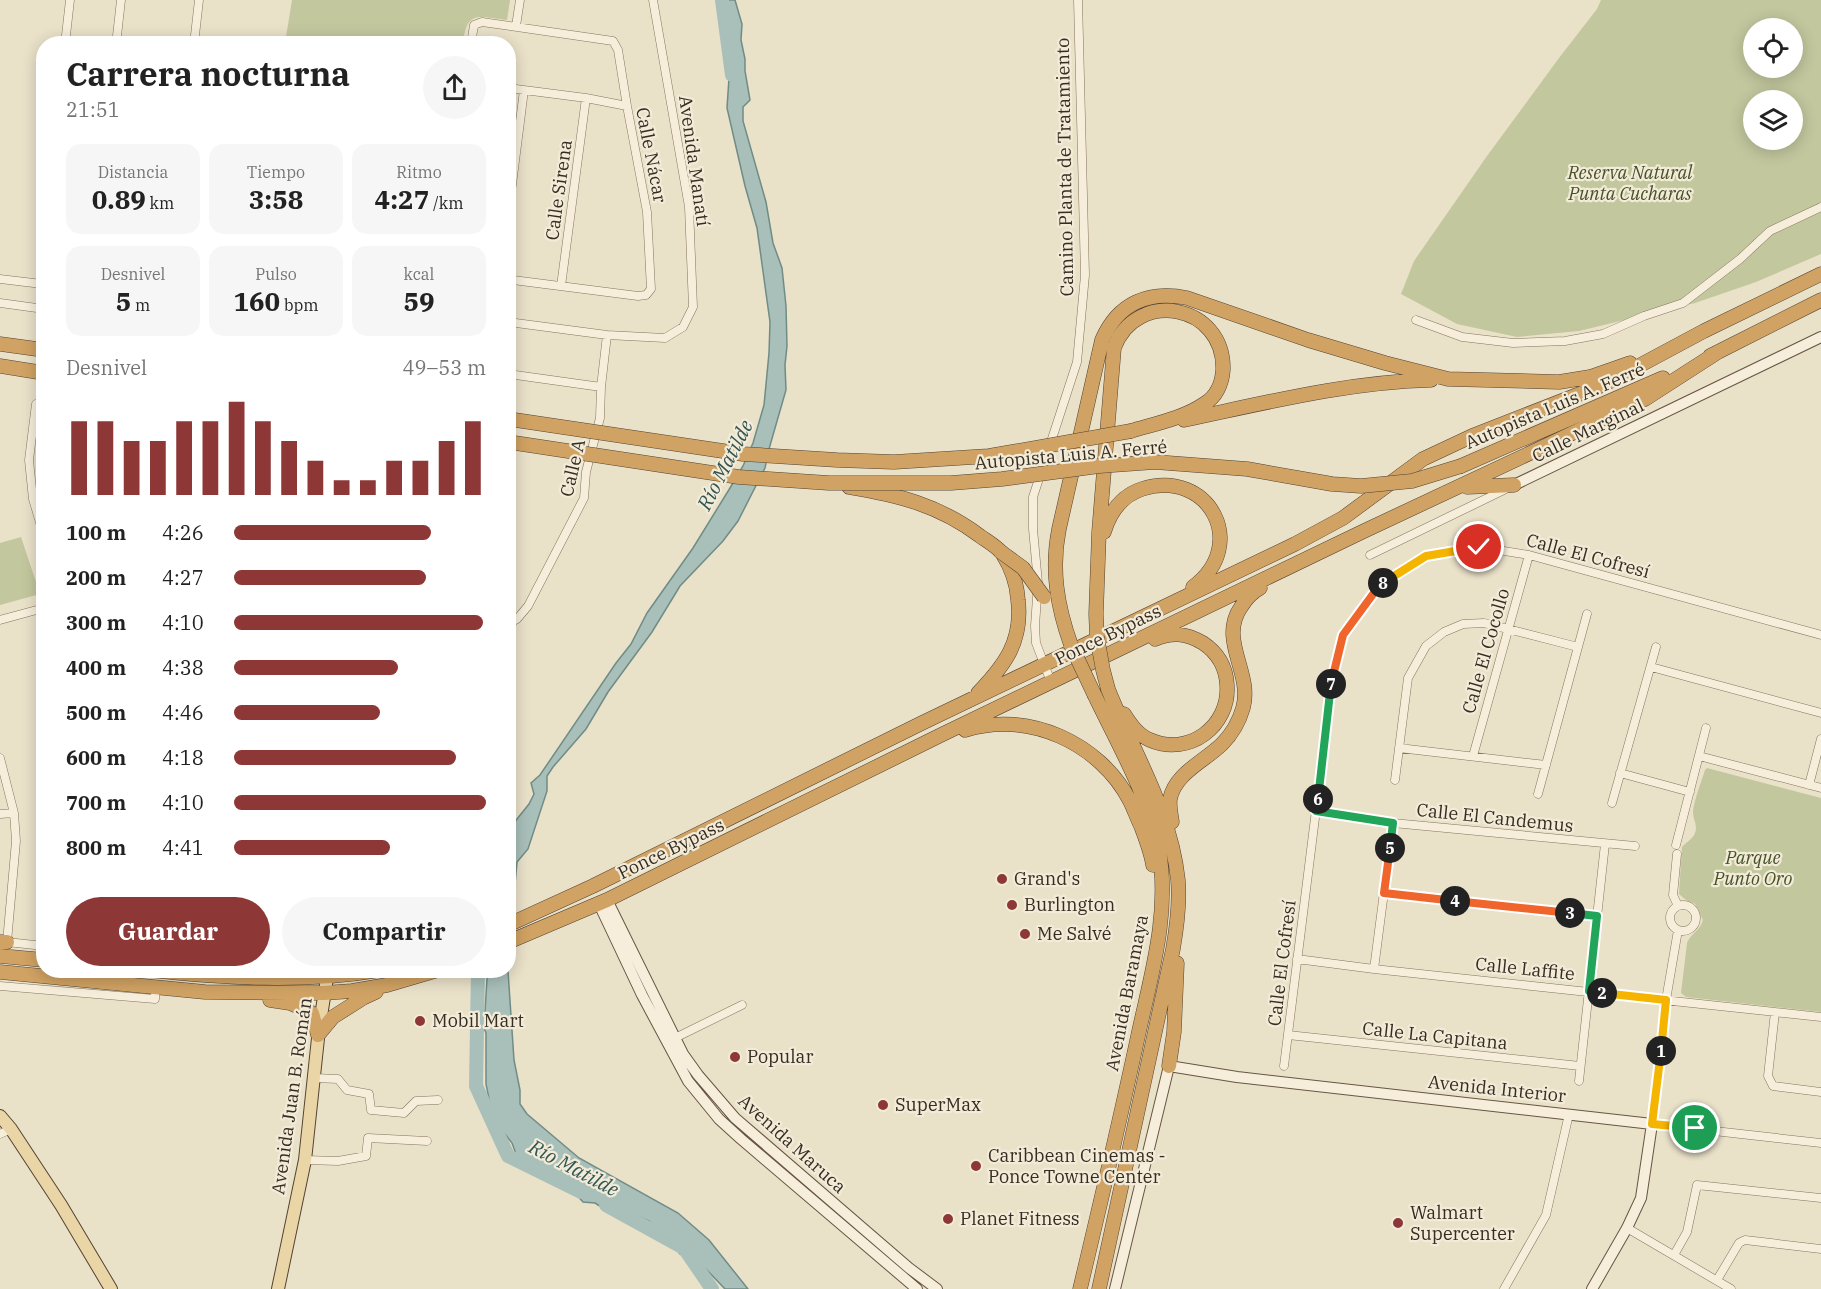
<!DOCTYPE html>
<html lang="es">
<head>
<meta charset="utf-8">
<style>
  :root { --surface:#fff; --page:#f6f6f6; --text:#222; --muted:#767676; --accent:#8d3736 }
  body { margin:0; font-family:"IBM Plex Serif",serif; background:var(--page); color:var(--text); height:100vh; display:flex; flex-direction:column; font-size:22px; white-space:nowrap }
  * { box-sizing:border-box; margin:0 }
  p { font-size:20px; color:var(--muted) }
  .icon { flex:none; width:33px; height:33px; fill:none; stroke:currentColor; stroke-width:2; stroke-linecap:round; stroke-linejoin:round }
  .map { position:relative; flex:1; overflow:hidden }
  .side { position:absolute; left:36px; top:36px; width:480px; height:942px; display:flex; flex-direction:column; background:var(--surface); border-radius:24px; box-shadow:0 3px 15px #0003 }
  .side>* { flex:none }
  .fabs { position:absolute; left:1743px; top:18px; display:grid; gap:12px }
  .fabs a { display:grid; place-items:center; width:60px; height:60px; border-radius:50%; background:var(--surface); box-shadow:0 3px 15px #0003; font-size:30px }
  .pin { position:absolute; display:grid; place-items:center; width:51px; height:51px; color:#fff; margin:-26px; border:3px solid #fff; border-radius:50%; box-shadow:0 2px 6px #0007 }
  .km { position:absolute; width:30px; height:30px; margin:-15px; border-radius:50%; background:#222; color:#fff; font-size:16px; line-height:30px; text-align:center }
  .round { display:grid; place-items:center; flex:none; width:63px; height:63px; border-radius:32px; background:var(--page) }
  .headline { display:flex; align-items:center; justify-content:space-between; height:102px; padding:0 30px }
  h1 { font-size:33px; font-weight:700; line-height:45px }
  .stats { display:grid; grid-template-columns:repeat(3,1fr); gap:9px; height:102px; padding:6px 30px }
  .stats div { display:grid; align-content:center; border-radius:15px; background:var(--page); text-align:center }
  .stats b { font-size:26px; font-weight:700 }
  .stats small { font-size:16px; font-weight:400 }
  .stats p { font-size:16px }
  .chart { height:168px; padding:12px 30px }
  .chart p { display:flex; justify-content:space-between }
  .chart svg { width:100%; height:108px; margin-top:6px; stroke:var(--accent); stroke-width:6 }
  .action { display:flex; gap:12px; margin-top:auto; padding:12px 30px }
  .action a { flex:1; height:69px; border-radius:36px; background:var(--accent); color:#fff; font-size:24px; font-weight:700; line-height:69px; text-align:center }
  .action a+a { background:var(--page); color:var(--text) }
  ul { padding:0 30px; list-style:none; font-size:20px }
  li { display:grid; grid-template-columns:96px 72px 1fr; align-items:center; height:45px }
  li i { height:15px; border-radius:8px; background:var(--accent) }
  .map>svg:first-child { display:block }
  .green { fill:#c2c79e; fill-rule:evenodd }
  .water { fill:#a9bfb9; stroke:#708c86; stroke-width:1.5 }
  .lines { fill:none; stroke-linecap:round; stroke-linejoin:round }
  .river { stroke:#a9bfb9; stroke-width:14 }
  .street-casing { stroke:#85745f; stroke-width:9 }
  .secondary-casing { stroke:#675542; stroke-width:12 }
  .primary-casing { stroke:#534333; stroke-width:14 }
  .highway-casing { stroke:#534333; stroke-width:15 }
  .street { stroke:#f6eedb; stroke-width:8 }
  .secondary { stroke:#f6eedb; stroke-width:10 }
  .primary { stroke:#e9d5a5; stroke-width:12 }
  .highway { stroke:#d0a263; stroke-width:14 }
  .highway-bridge-casing { stroke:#534333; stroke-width:15; stroke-linecap:butt }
  .highway-bridge { stroke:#d0a263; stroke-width:14 }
  .split-1-casing { stroke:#fff; stroke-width:12 }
  .split-2-casing { stroke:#fff; stroke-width:12 }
  .split-3-casing { stroke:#fff; stroke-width:12 }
  .split-4-casing { stroke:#fff; stroke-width:12 }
  .split-5-casing { stroke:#fff; stroke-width:12 }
  .split-6-casing { stroke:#fff; stroke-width:12 }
  .split-7-casing { stroke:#fff; stroke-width:12 }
  .split-8-casing { stroke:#fff; stroke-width:12 }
  .split-9-casing { stroke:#fff; stroke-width:12 }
  .split-1 { stroke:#f5b400; stroke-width:8 }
  .split-2 { stroke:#f5b400; stroke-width:8 }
  .split-3 { stroke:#22a559; stroke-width:8 }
  .split-4 { stroke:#f0652b; stroke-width:8 }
  .split-5 { stroke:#f0652b; stroke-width:8 }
  .split-6 { stroke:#22a559; stroke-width:8 }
  .split-7 { stroke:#22a559; stroke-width:8 }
  .split-8 { stroke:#f0652b; stroke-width:8 }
  .split-9 { stroke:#f5b400; stroke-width:8 }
  .poi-dot { fill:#8d3736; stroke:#f2ebd8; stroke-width:2 }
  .labels { text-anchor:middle; stroke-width:4.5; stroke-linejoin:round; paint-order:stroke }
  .street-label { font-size:18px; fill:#372c21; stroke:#f2ebd8 }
  .park-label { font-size:18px; font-style:italic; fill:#46512a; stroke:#f2ebd8 }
  .poi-label { font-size:18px; fill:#372c21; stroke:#f2ebd8; text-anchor:start }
  .water-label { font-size:20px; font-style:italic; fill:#325553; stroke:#f2ebd8 }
</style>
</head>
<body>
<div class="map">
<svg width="1821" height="1289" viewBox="0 0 1821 1289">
  <rect width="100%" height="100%" fill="#eae1c9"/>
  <!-- green -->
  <path class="green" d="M292 0H510L507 20C479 17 467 9 463 43H285Z
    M1601 0H1821V254L1756 282 1695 303 1579 331 1517 337 1457 324 1401 294 1414 261 1487 156 1559 58 1597 9ZM1754 28H1792V68H1754ZM1754 100H1792V140H1754Z
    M21 537 40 594 0 605V543Z
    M1707 768 1821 798V1012L1686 997 1681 993 1687 943C1690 934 1700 931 1703 920L1695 904 1686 900 1679 894 1682 847C1686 842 1693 839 1695 833 1698 825 1693 820 1693 813 1693 803 1702 780 1705 770Z"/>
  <!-- water -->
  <path class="water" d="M721 0H735L742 24 741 40 745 59V71L750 100 743 107V121L766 202 773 243 782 268 786 306 787 346 785 365 786 390 769 449 765 468 738 521 723 541 680 586 652 632 608 692 586 729 553 767 547 776V791L528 849 517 862 512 918 509 919V829L529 804 534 794 531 783 540 775 616 663 631 644 647 613 693 548 730 488 743 466 753 443 764 405 769 353 770 322 757 228 745 186 727 108 731 48Z
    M489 971H508L514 1060 520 1090V1104L527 1114 579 1158 678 1213 709 1240 748 1289H725L705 1268 680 1254 667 1237 649 1221 635 1215 609 1212 595 1203 583 1202 560 1176 532 1167 516 1154 512 1143 493 1119 486 1084V1033L484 1028 487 979Z"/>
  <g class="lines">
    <!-- river -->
    <path class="river" d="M722 0 732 75
      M478 970 476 1086 508 1156 581 1192
      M606 1205 684 1248 712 1289"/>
    <defs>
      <path id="street" d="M516 26 520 0
        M117 36 121 0
        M65 44 70 0
        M194 44 199 0
        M471 44 474 25 482 22 613 41 618 50 627 106 647 212 651 289 646 295 638 296 513 280 508 277
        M508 88 586 98 627 106
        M508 216 524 90
        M0 279 42 284 44 266
        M561 286 586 98
        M0 303 44 309
        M1416 320 1462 337 1513 343 1565 341 1603 334 1644 316 1683 303 1740 259 1770 231 1821 207
        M508 322 607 335 665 338 683 327 693 307 689 207 653 0
        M508 374 601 387
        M44 405 36 404 29 460 33 499 44 536
        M1370 555 1506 489
        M0 620 44 608
        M508 624 517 619 528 606 584 498 586 472 600 418 601 387 607 335
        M1651 667 1821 713
        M1051 682 1036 643 1035 626 1038 583 1033 529V497L1077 362 1085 275 1078 0
        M1399 748 1546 765
        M1473 756 1529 555
        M1699 756 1821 788
        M0 758 14 813 16 841 7 942 44 946
        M1620 773 1690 792
        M1395 780 1408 678 1426 646 1444 632 1463 624 1484 623 1578 647
        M1809 785 1821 739
        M1538 794 1587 614
        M1612 803 1656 647
        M1316 811 1393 823 1635 846
        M0 814 14 813
        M1676 845 1706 728
        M1677 854 1673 895 1678 906
        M1384 893 1597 916
        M1670 918a13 13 0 1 1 26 0a13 13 0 1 1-26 0Z
        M1678 930 1666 1000 1652 1124 1821 1143
        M1297 959 1374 969 1821 1017
        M1374 969 1393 823
        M0 986 155 999 156 987
        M1775 1012 1768 1076 1773 1086 1821 1092
        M1288 1035 1580 1066
        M675 1038 742 1005
        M1284 1066 1333 674 1343 635 1379 586 1426 556 1479 547 1529 555 1821 635
        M314 1078 338 1079 347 1090 369 1094 371 1110 404 1113 416 1101 438 1100
        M1579 1081 1605 844
        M0 1134 11 1129
        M305 1160 338 1161 366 1156 368 1138 427 1141
        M1627 1228 1731 1289
        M1674 1255 1687 1232 1697 1185 1821 1198
        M1717 1280 1739 1243 1745 1240 1821 1249
        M1504 1289 1546 1215 1569 1114"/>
      <path id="secondary" d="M1514 485 1821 337
        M607 900 683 1054 698 1075 735 1118 909 1268 937 1289
        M599 904 642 995 688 1081 719 1119 741 1139 917 1289
        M1115 1289 1169 1066 1237 1077 1652 1124 1641 1198 1627 1228 1592 1289"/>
      <path id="primary" d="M0 1116 11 1129 61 1205 111 1289
        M278 1289 305 1160 319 1029 327 978"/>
      <path id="highway" d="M0 344 44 350
        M1710 356 1821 300
        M0 366 44 373
        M1184 420C1265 403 1347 382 1431 380
        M1461 466 1663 378
        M849 487C898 495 939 505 980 536 987 541 996 546 1002 553 1011 567 1017 584 1018 600 1023 641 1005 665 978 693
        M1467 487 1514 485
        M1104 532C1110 512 1121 496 1142 489 1209 468 1250 545 1193 587
        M1097 637 1096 614 1099 532 1114 348C1136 288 1225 304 1223 370 1222 384 1216 397 1204 404 1184 418 1154 424 1131 431
        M1071 645C1057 606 1051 569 1059 529L1102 340C1118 303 1149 290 1187 298L1308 340 1385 363 1448 379 1559 382 1590 377 1630 363
        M1124 714C1131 725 1138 735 1150 740 1189 757 1230 726 1227 685 1226 666 1218 653 1203 643 1186 633 1172 632 1155 639
        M965 730C1028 710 1100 743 1130 801 1134 809 1137 818 1141 826 1146 839 1151 852 1153 865
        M1172 822C1171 814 1169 807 1170 799 1175 773 1205 761 1222 744 1232 734 1239 722 1243 708 1253 673 1218 640 1241 607 1246 599 1252 592 1260 588
        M508 925 593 886 922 723 1295 544 1343 518 1423 459 1472 436 1605 384 1704 331 1821 274
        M0 942H7
        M508 942 607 900 943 734 1362 532 1645 399 1718 352
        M0 956 44 960
        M150 970C226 978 303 983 379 970
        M0 972 205 992 324 993 352 991 387 985 438 970
        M270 1000 290 1003 312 1013 318 1035
        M318 1035 333 1017 363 998 376 992
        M1169 1066 1174 1032 1177 963
        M1080 1289C1100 1205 1120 1120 1138 1036 1151 975 1170 914 1159 851 1150 799 1118 744 1095 696
        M1099 1289 1173 949C1177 926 1180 903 1178 880 1171 811 1133 752 1108 689"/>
    </defs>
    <!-- street casing -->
    <use href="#street" class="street-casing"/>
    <!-- secondary casing -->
    <use href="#secondary" class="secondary-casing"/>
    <!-- primary casing -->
    <use href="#primary" class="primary-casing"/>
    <!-- highway casing -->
    <use href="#highway" class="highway-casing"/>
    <!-- street -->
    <use href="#street" class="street"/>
    <!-- secondary -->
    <use href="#secondary" class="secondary"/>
    <!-- primary -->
    <use href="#primary" class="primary"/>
    <!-- highway -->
    <use href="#highway" class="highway"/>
    <defs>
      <path id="highway-bridge" d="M508 419 743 454 837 460 894 462 989 456 1131 431
        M508 442 739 477 829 483H951L1002 479 1099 466 1155 462 1247 469 1332 484 1361 486 1412 481 1461 466
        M1001 552 1023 568 1044 597
        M1097 637 1103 670 1108 689
        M1071 645 1095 696"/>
    </defs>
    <!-- highway-bridge casing -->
    <use href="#highway-bridge" class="highway-bridge-casing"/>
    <!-- highway-bridge -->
    <use href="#highway-bridge" class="highway-bridge"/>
  </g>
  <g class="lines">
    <defs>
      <path id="split-1" d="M1661 1051 1652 1124 1695 1128"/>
      <path id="split-2" d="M1602 993 1666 1000 1661 1051"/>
      <path id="split-3" d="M1570 913 1597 916 1589 991 1602 993"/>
      <path id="split-4" d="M1455 901 1570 913"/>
      <path id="split-5" d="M1390 848 1384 893 1455 901"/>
      <path id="split-6" d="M1318 799 1316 811 1393 823 1390 848"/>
      <path id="split-7" d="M1318 799 1331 684"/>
      <path id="split-8" d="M1331 684 1343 635 1379 586 1383 583"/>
      <path id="split-9" d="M1383 583 1426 556 1479 547"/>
    </defs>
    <!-- split-1 casing -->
    <use href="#split-1" class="split-1-casing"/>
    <!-- split-2 casing -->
    <use href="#split-2" class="split-2-casing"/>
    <!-- split-3 casing -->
    <use href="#split-3" class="split-3-casing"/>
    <!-- split-4 casing -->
    <use href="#split-4" class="split-4-casing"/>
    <!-- split-5 casing -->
    <use href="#split-5" class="split-5-casing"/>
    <!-- split-6 casing -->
    <use href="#split-6" class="split-6-casing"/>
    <!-- split-7 casing -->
    <use href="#split-7" class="split-7-casing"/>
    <!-- split-8 casing -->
    <use href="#split-8" class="split-8-casing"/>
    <!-- split-9 casing -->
    <use href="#split-9" class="split-9-casing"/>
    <!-- split-1 -->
    <use href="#split-1" class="split-1"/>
    <!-- split-2 -->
    <use href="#split-2" class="split-2"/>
    <!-- split-3 -->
    <use href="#split-3" class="split-3"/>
    <!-- split-4 -->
    <use href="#split-4" class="split-4"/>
    <!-- split-5 -->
    <use href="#split-5" class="split-5"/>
    <!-- split-6 -->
    <use href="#split-6" class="split-6"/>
    <!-- split-7 -->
    <use href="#split-7" class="split-7"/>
    <!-- split-8 -->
    <use href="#split-8" class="split-8"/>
    <!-- split-9 -->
    <use href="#split-9" class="split-9"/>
  </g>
  <!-- markers -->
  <g class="poi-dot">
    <circle cx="1002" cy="879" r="6"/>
    <circle cx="1012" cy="905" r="6"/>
    <circle cx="1025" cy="934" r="6"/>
    <circle cx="420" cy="1021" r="6"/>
    <circle cx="735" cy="1057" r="6"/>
    <circle cx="883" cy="1105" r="6"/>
    <circle cx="976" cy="1166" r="6"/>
    <circle cx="948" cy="1219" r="6"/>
    <circle cx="1398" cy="1223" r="6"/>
  </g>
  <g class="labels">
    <!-- street labels -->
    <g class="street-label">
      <text transform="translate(651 155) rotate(79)" y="6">Calle Nácar</text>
      <text transform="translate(694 161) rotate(82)" y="6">Avenida Manatí</text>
      <text transform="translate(1065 167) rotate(-91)" y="6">Camino Planta de Tratamiento</text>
      <text transform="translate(559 190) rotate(-82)" y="6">Calle Sirena</text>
      <text transform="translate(1555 406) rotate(-23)" y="6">Autopista Luis A. Ferré</text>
      <text transform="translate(1588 431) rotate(-26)" y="6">Calle Marginal</text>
      <text transform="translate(1071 455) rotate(-5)" y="6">Autopista Luis A. Ferré</text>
      <text transform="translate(573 468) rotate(-77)" y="6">Calle A</text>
      <text transform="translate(1588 556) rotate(15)" y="6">Calle El Cofresí</text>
      <text transform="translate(1108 635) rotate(-26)" y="6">Ponce Bypass</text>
      <text transform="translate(1486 651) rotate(-74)" y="6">Calle El Cocollo</text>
      <text transform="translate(1495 818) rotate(6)" y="6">Calle El Candemus</text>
      <text transform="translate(671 849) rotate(-26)" y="6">Ponce Bypass</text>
      <text transform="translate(1282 963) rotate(-83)" y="6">Calle El Cofresí</text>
      <text transform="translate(1525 969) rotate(6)" y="6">Calle Laffite</text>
      <text transform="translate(1127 993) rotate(-79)" y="6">Avenida Baramaya</text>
      <text transform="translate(1435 1036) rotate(6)" y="6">Calle La Capitana</text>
      <text transform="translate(1497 1089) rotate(6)" y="6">Avenida Interior</text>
      <text transform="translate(292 1096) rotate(-82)" y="6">Avenida Juan B. Román</text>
      <text transform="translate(792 1144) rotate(42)" y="6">Avenida Maruca</text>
    </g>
    <!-- park labels -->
    <g class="park-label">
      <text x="1630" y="179">Reserva Natural<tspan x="1630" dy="21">Punta Cucharas</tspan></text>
      <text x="1753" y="864">Parque<tspan x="1753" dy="21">Punto Oro</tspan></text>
    </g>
    <!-- poi labels -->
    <g class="poi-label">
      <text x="1014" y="885">Grand's</text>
      <text x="1024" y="911">Burlington</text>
      <text x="1037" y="940">Me Salvé</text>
      <text x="432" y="1027">Mobil Mart</text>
      <text x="747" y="1063">Popular</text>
      <text x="895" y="1111">SuperMax</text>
      <text x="988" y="1162">Caribbean Cinemas -<tspan x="988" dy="21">Ponce Towne Center</tspan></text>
      <text x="1410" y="1219">Walmart<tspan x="1410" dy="21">Supercenter</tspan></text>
      <text x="960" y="1225">Planet Fitness</text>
    </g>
    <!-- water labels -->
    <g class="water-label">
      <text transform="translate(725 465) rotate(-63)" y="7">Río Matilde</text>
      <text transform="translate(574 1168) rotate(28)" y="7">Río Matilde</text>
    </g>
  </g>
</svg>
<div class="fabs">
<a><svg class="icon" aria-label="locate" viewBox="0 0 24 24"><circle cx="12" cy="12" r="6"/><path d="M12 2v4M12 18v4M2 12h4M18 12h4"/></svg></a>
<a><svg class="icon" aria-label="layers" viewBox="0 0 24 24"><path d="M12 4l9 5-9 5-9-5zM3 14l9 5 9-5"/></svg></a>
</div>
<div class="pin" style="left:1695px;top:1128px;background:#1e9e55"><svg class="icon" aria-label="arrive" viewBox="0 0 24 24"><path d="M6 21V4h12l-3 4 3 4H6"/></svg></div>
<div class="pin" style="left:1479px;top:547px;background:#d93025"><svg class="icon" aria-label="check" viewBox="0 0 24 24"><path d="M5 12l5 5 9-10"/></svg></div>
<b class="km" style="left:1661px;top:1051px">1</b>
<b class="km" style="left:1602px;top:993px">2</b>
<b class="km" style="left:1570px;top:913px">3</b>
<b class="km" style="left:1455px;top:901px">4</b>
<b class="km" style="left:1390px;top:848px">5</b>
<b class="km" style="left:1318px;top:799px">6</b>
<b class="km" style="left:1331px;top:684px">7</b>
<b class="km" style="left:1383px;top:583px">8</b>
<section class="side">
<div class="headline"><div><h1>Carrera nocturna</h1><p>21:51</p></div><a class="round"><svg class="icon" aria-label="share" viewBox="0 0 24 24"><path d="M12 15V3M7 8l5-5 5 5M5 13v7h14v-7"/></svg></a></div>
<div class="stats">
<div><p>Distancia</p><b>0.89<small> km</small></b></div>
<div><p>Tiempo</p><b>3:58</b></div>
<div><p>Ritmo</p><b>4:27<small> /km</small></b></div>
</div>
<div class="stats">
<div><p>Desnivel</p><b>5<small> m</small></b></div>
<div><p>Pulso</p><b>160<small> bpm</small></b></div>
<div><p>kcal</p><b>59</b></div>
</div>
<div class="chart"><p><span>Desnivel</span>49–53 m</p>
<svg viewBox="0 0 160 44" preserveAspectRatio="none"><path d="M5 44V14M15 44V14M25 44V22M35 44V22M45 44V14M55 44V14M65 44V6M75 44V14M85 44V22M95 44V30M105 44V38M115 44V38M125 44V30M135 44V30M145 44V22M155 44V14"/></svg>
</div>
<ul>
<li><b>100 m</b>4:26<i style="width:78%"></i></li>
<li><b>200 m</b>4:27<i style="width:76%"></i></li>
<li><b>300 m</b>4:10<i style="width:99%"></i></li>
<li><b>400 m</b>4:38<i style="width:65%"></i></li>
<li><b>500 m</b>4:46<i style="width:58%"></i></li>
<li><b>600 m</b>4:18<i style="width:88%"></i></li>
<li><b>700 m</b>4:10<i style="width:100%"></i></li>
<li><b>800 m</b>4:41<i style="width:62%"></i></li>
</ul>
<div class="action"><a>Guardar</a><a>Compartir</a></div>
</section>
</div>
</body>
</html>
